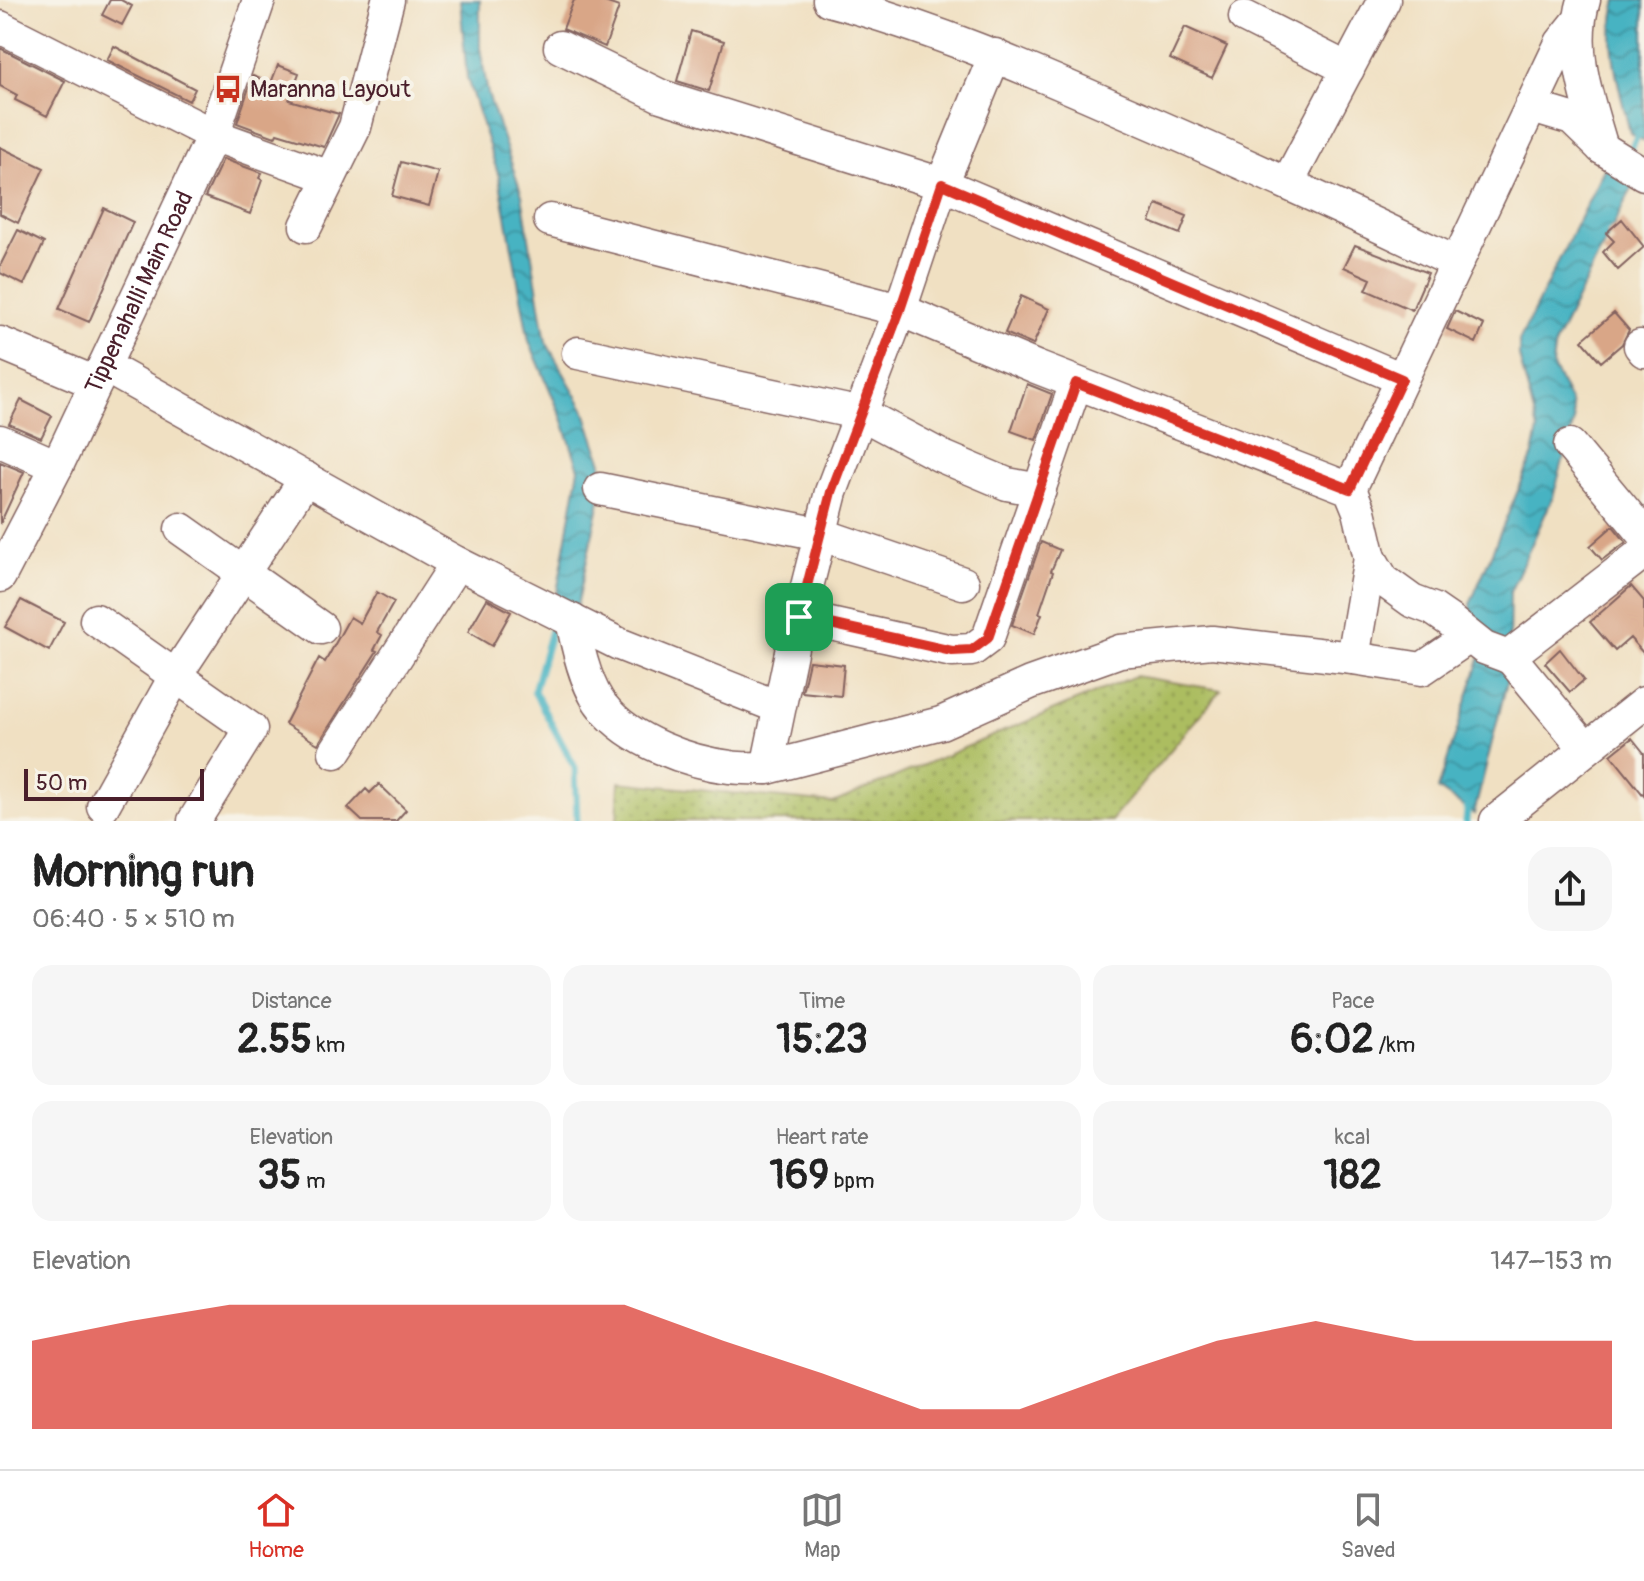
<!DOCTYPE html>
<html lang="en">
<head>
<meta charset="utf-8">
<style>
  :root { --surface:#fff; --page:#f6f6f6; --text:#222; --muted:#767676; --line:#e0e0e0; --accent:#d93025 }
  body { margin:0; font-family:Pangolin,sans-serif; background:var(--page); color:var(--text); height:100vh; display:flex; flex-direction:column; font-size:30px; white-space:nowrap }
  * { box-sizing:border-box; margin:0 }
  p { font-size:26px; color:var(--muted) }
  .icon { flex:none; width:44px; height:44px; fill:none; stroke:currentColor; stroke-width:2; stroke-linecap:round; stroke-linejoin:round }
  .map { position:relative; height:821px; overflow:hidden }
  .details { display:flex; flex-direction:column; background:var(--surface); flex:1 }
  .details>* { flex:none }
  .scale { position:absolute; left:24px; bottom:20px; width:180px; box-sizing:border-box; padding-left:8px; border:4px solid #4a1f2b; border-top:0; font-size:22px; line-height:28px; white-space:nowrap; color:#4a1f2b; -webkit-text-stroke:6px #f7f3e8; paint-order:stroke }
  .pin { position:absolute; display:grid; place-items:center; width:68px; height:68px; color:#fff; margin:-34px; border-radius:16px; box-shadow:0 4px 12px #0006 }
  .round { display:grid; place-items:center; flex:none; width:84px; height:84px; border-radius:24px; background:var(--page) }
  .summary { display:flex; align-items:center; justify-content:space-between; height:136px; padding:0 32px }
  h1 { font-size:44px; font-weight:700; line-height:60px }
  .metrics { display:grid; grid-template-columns:repeat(3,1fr); gap:12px; height:136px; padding:8px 32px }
  .metrics div { display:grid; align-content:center; border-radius:20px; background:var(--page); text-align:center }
  .metrics b { font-size:40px; font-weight:700 }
  .metrics small { font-size:22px; font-weight:400 }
  .metrics p { font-size:22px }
  .chart { height:224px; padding:16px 32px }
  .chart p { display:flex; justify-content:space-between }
  .chart svg { width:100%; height:144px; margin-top:8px; fill:var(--accent); opacity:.7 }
  .menu { display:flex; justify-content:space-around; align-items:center; height:112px; border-top:2px solid var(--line); background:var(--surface); font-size:22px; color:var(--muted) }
  .menu a { display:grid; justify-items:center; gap:4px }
  .menu .active { color:var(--accent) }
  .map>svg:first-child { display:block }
  .grass { fill:url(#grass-dots); stroke:#7b6e46; stroke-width:2 }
  .water { fill:url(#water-waves); stroke:#486976; stroke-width:2 }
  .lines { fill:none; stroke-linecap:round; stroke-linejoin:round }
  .stream { stroke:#46b3c2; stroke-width:7 }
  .building { fill:#d9a687 }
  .minor-casing { stroke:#846360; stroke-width:35 }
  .minor { stroke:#fff; stroke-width:32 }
  .route-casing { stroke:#fff; stroke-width:16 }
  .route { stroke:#d93025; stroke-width:10 }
  .labels { text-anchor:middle; stroke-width:8; stroke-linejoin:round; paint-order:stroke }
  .poi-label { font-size:24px; fill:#4a1f2b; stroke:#f7f3e8; text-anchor:start }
  .street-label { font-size:24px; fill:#4a1f2b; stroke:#f7f3e8 }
</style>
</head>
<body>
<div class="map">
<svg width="1644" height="821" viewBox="0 0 1644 821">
  <defs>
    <pattern id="grass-dots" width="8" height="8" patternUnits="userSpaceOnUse" patternTransform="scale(2)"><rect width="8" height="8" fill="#acbd61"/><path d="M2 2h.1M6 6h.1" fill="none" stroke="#8e9950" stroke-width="1.8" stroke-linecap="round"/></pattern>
    <pattern id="water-waves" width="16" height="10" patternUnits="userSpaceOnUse" patternTransform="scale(2)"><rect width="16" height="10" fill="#46b3c2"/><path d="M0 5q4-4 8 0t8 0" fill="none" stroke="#3c919e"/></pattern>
  </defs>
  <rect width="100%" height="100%" fill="#f7f3e8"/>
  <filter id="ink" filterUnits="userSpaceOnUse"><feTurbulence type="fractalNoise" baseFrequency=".0125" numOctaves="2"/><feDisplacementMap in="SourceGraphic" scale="16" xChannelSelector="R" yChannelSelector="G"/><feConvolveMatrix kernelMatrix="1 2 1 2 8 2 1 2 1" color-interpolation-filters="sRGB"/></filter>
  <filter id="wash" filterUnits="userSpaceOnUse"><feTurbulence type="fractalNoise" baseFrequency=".006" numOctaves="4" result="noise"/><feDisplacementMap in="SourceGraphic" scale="32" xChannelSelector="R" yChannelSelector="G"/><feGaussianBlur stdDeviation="1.8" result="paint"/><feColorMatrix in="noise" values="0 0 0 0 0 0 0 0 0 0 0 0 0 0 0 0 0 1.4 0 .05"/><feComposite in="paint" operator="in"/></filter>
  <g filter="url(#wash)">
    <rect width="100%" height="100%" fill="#f0e0c2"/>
    <!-- grass -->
    <path class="grass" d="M1135 676 1221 690 1111 821H617L619 782 833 803Z"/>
    <!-- water -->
    <path class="water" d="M460 0H480V48L488 94 522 195 546 342 584 409 602 463 601 496 577 606 556 598 579 469 562 418 529 341 499 177 467 78Z
      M1617 0H1644V141L1630 133C1620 89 1604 44 1617 0Z
      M1609 159 1638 176 1555 343 1552 365 1571 403 1574 421 1553 497 1510 592 1509 646 1471 629V602L1533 455 1538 430 1519 356V341Z
      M1482 653 1511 666 1474 814 1438 789Z"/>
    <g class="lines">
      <!-- stream -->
      <path class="stream" d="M1628 155 1640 130
        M554 620 534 691 575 768 577 821
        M1466 821 1468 803"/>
    </g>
    <g id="blocks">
      <!-- building -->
      <path class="building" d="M110 0H121L132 6 122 25 102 15Z
        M574 0H599L619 7 605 47 563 29Z
        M1185 27 1227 46 1212 78 1170 59Z
        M691 31 724 41 709 91 677 81Z
        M114 46 195 89 189 101 107 60Z
        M0 48 65 81 47 116 15 100 17 95 0 86Z
        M278 65 299 73 289 100 339 114 324 147 277 133 275 137 237 123 253 76 271 83Z
        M0 147 44 168 18 223 0 214Z
        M223 159 262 173 259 178 262 180 250 214 205 197Z
        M401 162 438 172 429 206 392 196Z
        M1157 204 1187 216 1180 234 1150 222Z
        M104 208 133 222 89 322 59 309Z
        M1622 219 1644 247 1618 270 1603 252 1614 241 1606 233Z
        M18 230 44 243 24 285 0 273V266Z
        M1355 245 1428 273 1412 310 1366 290 1371 279 1344 267Z
        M1021 296 1049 309 1033 345 1005 333Z
        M1455 311 1484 325 1476 343 1447 329Z
        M1614 313 1629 330 1622 344 1601 362 1582 340Z
        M1027 384 1052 394 1036 440 1011 431Z
        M21 400 52 416 41 438 9 424Z
        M0 462 24 472 0 524Z
        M1613 526 1626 542 1602 560 1590 546Z
        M1041 542 1060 550 1051 571 1053 572 1039 613 1042 614 1034 634 1012 625Z
        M1631 586 1644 601V654L1630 638 1615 651 1590 622Z
        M377 592 394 602 377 632 382 635 374 650 377 651 318 744 285 724 319 658 325 662 350 617 360 623Z
        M487 599 511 612 492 646 468 632Z
        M21 600 64 622 49 651 5 627Z
        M1560 649 1584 680 1570 692 1545 663Z
        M809 661 844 665 841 696 802 692Z
        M1632 738 1644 753V796L1611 755Z
        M379 784 406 810 396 821H362L348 808 366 789 370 793Z"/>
    </g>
  </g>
  <g filter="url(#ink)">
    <use href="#blocks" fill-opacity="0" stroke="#846360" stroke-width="2"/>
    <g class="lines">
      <defs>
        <g id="minor">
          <path d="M829 0C930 27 1024 67 1119 109 1233 158 1346 210 1457 263"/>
          <path d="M1584 0C1569 50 1588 99 1602 148"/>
          <path d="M1245 17 1348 69"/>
          <path d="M0 27 213 135 330 177"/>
          <path d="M560 47 661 96 942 184 1402 379"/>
          <path d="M1532 107 1572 119 1602 148 1644 174"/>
          <path d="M1288 182 1384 0"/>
          <path d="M550 220 900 310 1036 367 1350 489 1359 511 1370 558 1383 580 1412 601 1433 609 1449 620 1484 648 1511 658 1586 749"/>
          <path d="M306 226 355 127 388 0"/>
          <path d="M0 343 96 383"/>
          <path d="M1640 346 1644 351"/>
          <path d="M578 353 862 414 941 456 1007 484 1040 490"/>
          <path d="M104 366 457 563 619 644 778 707"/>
          <path d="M0 441 57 466"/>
          <path d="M1570 445 1644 534"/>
          <path d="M600 489 820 534 963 583"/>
          <path d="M1350 489 1561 43 1577 23"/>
          <path d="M181 529 321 628"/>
          <path id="s1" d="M0 576 57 466 213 135 259 0"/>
          <path d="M799 617 952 651 972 650 988 638 1076 383"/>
          <path d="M96 620 251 729 194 821"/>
          <path d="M572 620C577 646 586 687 603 707 630 741 688 762 730 767 742 769 755 768 767 768L794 638 831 492 900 310 942 184 995 55"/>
          <path d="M1508 657 1644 552"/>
          <path d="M1353 658 1422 669 1469 637"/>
          <path d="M335 752 457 563"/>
          <path d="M767 768 941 723 1030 683 1120 651 1212 642 1353 658 1370 558"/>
          <path d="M103 806 176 675 306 478"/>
          <path d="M1496 821 1644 703"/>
        </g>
      </defs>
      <!-- minor casing -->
      <use href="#minor" class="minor-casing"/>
      <!-- minor -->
      <use href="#minor" class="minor"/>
    </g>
  </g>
  <g class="lines" filter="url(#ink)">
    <defs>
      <path id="route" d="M942 184 1402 379 1350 489 1076 383 988 638 972 650 952 651 799 617 831 492 900 310Z"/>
    </defs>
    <!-- route casing -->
    <use href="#route" class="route-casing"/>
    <!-- route -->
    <use href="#route" class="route"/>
  </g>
  <!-- icons -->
  <defs>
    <symbol id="bus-bare" viewBox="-9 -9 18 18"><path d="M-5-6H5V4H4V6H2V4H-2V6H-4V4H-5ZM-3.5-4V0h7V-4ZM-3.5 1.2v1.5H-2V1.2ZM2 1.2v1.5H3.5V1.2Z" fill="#c8321e" stroke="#f7f3e8" stroke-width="2.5" paint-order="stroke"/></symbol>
  </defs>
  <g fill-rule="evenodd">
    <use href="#bus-bare" x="208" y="69" width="40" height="40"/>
  </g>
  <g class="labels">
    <!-- poi labels -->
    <g class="poi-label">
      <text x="250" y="97">Maranna Layout</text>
    </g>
    <!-- street labels -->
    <g class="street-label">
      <text dy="8" stroke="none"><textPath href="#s1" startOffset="316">Tippenahalli Main Road</textPath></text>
    </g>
  </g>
</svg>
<div class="scale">50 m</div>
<div class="pin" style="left:799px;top:617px;background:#1e9e55"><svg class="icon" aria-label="arrive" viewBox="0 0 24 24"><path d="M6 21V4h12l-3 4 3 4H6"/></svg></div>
</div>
<section class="details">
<div class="summary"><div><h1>Morning run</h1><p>06:40 · 5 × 510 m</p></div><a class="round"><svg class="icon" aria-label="share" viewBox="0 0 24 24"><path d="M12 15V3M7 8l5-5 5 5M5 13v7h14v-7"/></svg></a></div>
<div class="metrics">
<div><p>Distance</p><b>2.55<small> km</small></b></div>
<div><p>Time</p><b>15:23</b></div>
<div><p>Pace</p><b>6:02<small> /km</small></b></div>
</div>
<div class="metrics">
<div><p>Elevation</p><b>35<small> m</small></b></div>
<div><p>Heart rate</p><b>169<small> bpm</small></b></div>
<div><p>kcal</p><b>182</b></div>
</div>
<div class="chart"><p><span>Elevation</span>147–153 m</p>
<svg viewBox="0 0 160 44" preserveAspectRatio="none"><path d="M0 44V17L10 11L20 6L30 6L40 6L50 6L60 6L70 17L80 27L90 38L100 38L110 27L120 17L130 11L140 17L150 17L160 17V44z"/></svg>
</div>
</section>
<nav class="menu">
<a class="active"><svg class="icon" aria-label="home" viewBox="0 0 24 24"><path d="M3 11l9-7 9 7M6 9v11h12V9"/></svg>Home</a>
<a><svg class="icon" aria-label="map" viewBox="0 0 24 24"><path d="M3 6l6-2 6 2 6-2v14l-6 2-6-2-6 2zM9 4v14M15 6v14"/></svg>Map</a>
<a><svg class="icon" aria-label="saved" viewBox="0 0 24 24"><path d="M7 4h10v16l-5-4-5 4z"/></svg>Saved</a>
</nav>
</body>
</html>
